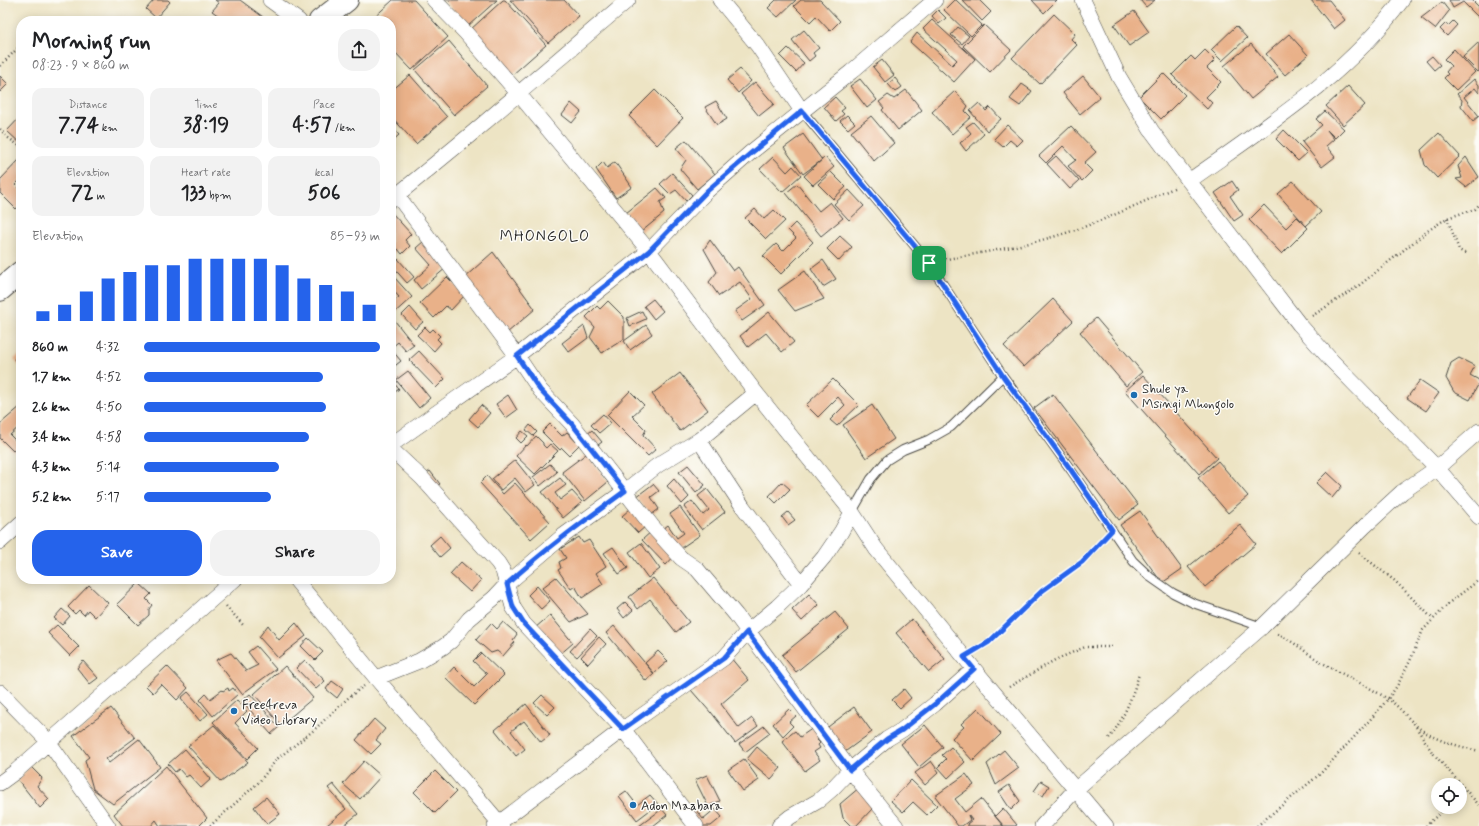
<!DOCTYPE html>
<html lang="en">
<head>
<meta charset="utf-8">
<style>
  :root { --surface:#fff; --page:#f2f2f2; --text:#202124; --muted:#757577; --accent:#2563eb }
  body { margin:0; font-family:Mynerve,sans-serif; background:var(--page); color:var(--text); height:100vh; display:flex; flex-direction:column; font-size:15px; white-space:nowrap }
  * { box-sizing:border-box; margin:0 }
  p { font-size:13px; color:var(--muted) }
  .icon { flex:none; width:22px; height:22px; fill:none; stroke:currentColor; stroke-width:2; stroke-linecap:round; stroke-linejoin:round }
  .map { position:relative; flex:1; overflow:hidden }
  .details { position:absolute; left:16px; top:16px; width:380px; height:568px; display:flex; flex-direction:column; background:var(--surface); border-radius:16px; box-shadow:0 2px 10px #0003 }
  .details>* { flex:none }
  .controls { position:absolute; left:1431px; top:778px; display:grid; gap:8px }
  .controls a { display:grid; place-items:center; width:36px; height:36px; border-radius:50%; background:var(--surface); box-shadow:0 2px 10px #0003; font-size:20px }
  .pin { position:absolute; display:grid; place-items:center; width:34px; height:34px; color:#fff; margin:-17px; border-radius:8px; box-shadow:0 2px 6px #0006 }
  .round { display:grid; place-items:center; flex:none; width:42px; height:42px; border-radius:16px; background:var(--page) }
  .overview { display:flex; align-items:center; justify-content:space-between; height:68px; padding:0 16px }
  h1 { font-size:22px; font-weight:700; line-height:30px }
  .metrics { display:grid; grid-template-columns:repeat(3,1fr); gap:6px; height:68px; padding:4px 16px }
  .metrics div { display:grid; align-content:center; border-radius:10px; background:var(--page); text-align:center }
  .metrics b { font-size:20px; font-weight:700 }
  .metrics small { font-size:11px; font-weight:400 }
  .metrics p { font-size:11px }
  .chart { height:112px; padding:8px 16px }
  .chart p { display:flex; justify-content:space-between }
  .chart svg { width:100%; height:72px; margin-top:4px; stroke:var(--accent); stroke-width:6 }
  .primary-button { display:flex; gap:8px; margin-top:auto; padding:8px 16px }
  .primary-button a { flex:1; height:46px; border-radius:16px; background:var(--accent); color:#fff; font-size:16px; font-weight:700; line-height:46px; text-align:center }
  .primary-button a+a { background:var(--page); color:var(--text) }
  ul { padding:0 16px; list-style:none; font-size:13px }
  li { display:grid; grid-template-columns:64px 48px 1fr; align-items:center; height:30px }
  li i { height:10px; border-radius:5px; background:var(--accent) }
  .map>svg:first-child { display:block }
  .building { fill:#e9b189 }
  .lines { fill:none; stroke-linecap:round; stroke-linejoin:round }
  .lane-casing { stroke:#484742; stroke-width:10 }
  .street-casing { stroke:#484742; stroke-width:16 }
  .secondary-casing { stroke:#484742; stroke-width:24 }
  .path { stroke:#484742; stroke-width:2.5; stroke-dasharray:1 3; stroke-linecap:butt }
  .lane { stroke:#fff; stroke-width:8 }
  .street { stroke:#fff; stroke-width:15 }
  .secondary { stroke:#fff; stroke-width:22 }
  .route-casing { stroke:#fff; stroke-width:8 }
  .route { stroke:#2563eb; stroke-width:5 }
  .poi-dot { fill:#1f6fb2; stroke:#fdfcf7; stroke-width:1.5 }
  .labels { text-anchor:middle; stroke-width:3; stroke-linejoin:round; paint-order:stroke }
  .poi-label { font-size:13px; fill:#2b2b2b; stroke:#fdfcf7; text-anchor:start }
  .quarter-label { font-size:15px; letter-spacing:1px; fill:#2b2b2b; stroke:#fdfcf7 }
</style>
</head>
<body>
<div class="map">
<svg width="1479" height="826" viewBox="0 0 1479 826">
  <rect width="100%" height="100%" fill="#fdfcf7"/>
  <filter id="ink" filterUnits="userSpaceOnUse"><feTurbulence type="fractalNoise" baseFrequency=".025" numOctaves="2"/><feDisplacementMap in="SourceGraphic" scale="8" xChannelSelector="R" yChannelSelector="G"/><feConvolveMatrix kernelMatrix="1 2 1 2 8 2 1 2 1" color-interpolation-filters="sRGB"/></filter>
  <filter id="wash" filterUnits="userSpaceOnUse"><feTurbulence type="fractalNoise" baseFrequency=".012" numOctaves="4" result="noise"/><feDisplacementMap in="SourceGraphic" scale="16" xChannelSelector="R" yChannelSelector="G"/><feGaussianBlur stdDeviation="0.9" result="paint"/><feColorMatrix in="noise" values="0 0 0 0 0 0 0 0 0 0 0 0 0 0 0 0 0 1.4 0 .05"/><feComposite in="paint" operator="in"/></filter>
  <g filter="url(#wash)">
    <rect width="100%" height="100%" fill="#ede4c4"/>
    <g id="blocks">
      <!-- building -->
      <path class="building" d="M154 0H168L170 2 156 18 146 9Z
        M215 0H240L263 17 260 21H226L212 11 219 3Z
        M393 0H414L448 37 412 70 391 48V21H370Z
        M444 0H497L468 26Z
        M503 0H505L546 45 512 75 470 30Z
        M510 0H564L579 16 548 43Z
        M776 0H796L778 17 768 8Z
        M801 0H820L840 21 830 31 816 16 810 22 794 6Z
        M954 0H956L982 25 971 36 944 10Z
        M962 0H979L991 12 982 21Z
        M1032 0H1057L1044 13Z
        M1140 0H1155L1146 7Z
        M1311 0H1329L1345 20 1334 29Z
        M1449 0H1472L1479 7V18L1463 2 1453 8Z
        M1442 2 1449 11 1435 29 1421 18Z
        M938 10 946 18 939 24 932 16Z
        M1134 11 1149 32 1129 46 1114 25Z
        M1054 14 1075 34 1071 39 1077 45 1040 84 1012 58Z
        M932 20 975 59 954 82 910 42 917 33 952 65 957 60 923 29Z
        M1453 21 1457 25 1447 36 1440 29 1446 23 1448 26Z
        M984 25 1011 50 990 72 963 46Z
        M1236 26 1247 38 1222 61 1211 50Z
        M958 27 969 36 962 44 951 35Z
        M804 30 819 48 813 53 815 56 809 61 792 40Z
        M1289 34 1308 55 1285 75 1266 54Z
        M449 41 487 86 454 115 415 70Z
        M1479 42V71L1478 72 1463 57Z
        M1251 44 1278 77 1251 99 1224 66Z
        M788 48 804 63 796 72 780 56Z
        M1454 49 1475 72 1456 90 1444 78 1448 74 1446 72 1451 66 1444 59Z
        M1205 50 1215 60 1207 68 1221 82 1206 97 1212 103 1207 109 1172 75 1191 56 1195 60Z
        M1432 56 1440 65 1434 70 1426 61Z
        M882 60 894 75 885 82 873 67Z
        M740 69 751 81 738 93 727 80Z
        M1163 73 1185 95 1161 119 1139 97Z
        M410 75 447 117 416 144 391 116V91Z
        M0 76 8 84 0 92Z
        M1083 76 1100 97 1080 114 1063 93Z
        M895 78 902 87 895 92 888 84Z
        M860 79 877 100 867 108 850 86Z
        M1474 79 1479 85V93L1475 88 1464 97 1479 116 1473 121 1461 106 1462 100 1457 94Z
        M755 82 774 104 759 116 741 94Z
        M1022 84 1032 91 1020 106 1010 99Z
        M1348 86 1365 105 1343 125 1326 106Z
        M655 90 683 118 657 145 629 116Z
        M906 90 922 110 898 130 882 110 884 108 879 102 888 95 894 99Z
        M955 91 968 106 965 111 971 117 952 134 932 112Z
        M835 97 845 108 841 111 844 114 836 121 824 107Z
        M716 101 727 119 717 125 705 107Z
        M571 103 581 112 572 123 562 115Z
        M979 103 986 111 990 107 1001 119 987 131 970 111Z
        M1325 111 1344 129 1335 138 1327 130 1334 139 1326 146 1335 157 1322 167 1302 142 1322 125 1316 119Z
        M847 115 855 123 848 129 840 121Z
        M21 116V144L7 131Z
        M871 116 894 143 874 161 851 132Z
        M973 122 984 134 966 151 960 143 971 133 966 127Z
        M1007 125 1023 140 1017 146 1010 140 1003 147 994 139Z
        M391 126 399 135 391 142Z
        M1071 126 1096 152 1084 163 1092 171 1082 181 1068 166 1076 160 1063 146 1046 163 1039 156Z
        M1284 130 1307 153 1298 161 1276 139Z
        M1439 133 1460 156 1437 178 1425 165 1421 150Z
        M803 134 822 160 803 174 784 148Z
        M686 140 715 174 697 189 680 169 686 160 676 148Z
        M1056 156 1079 181 1070 189 1047 164Z
        M773 157 787 172 793 166 801 175 782 192 760 169Z
        M825 157 834 167 813 185 804 176Z
        M1466 157 1479 177 1466 187 1456 179 1462 178 1458 166Z
        M20 159 21 179 15 185 21 191V204L16 209 0 193V180Z
        M603 162 607 168 615 162 632 187 616 198 596 169Z
        M831 172 846 187 833 199 818 184Z
        M672 173 692 195 686 201 676 190 670 194 660 184Z
        M1232 181 1238 190 1230 196 1243 215 1234 221 1215 193Z
        M1293 181 1321 212 1306 226 1278 194Z
        M797 184 819 211 830 202 843 218 821 236 786 193Z
        M657 188 666 198 660 202 664 213 641 232 626 213Z
        M849 190 864 206 849 220 834 204Z
        M1264 205 1286 228 1297 217 1308 228 1282 254 1249 220Z
        M755 209 764 219 774 210 785 221 766 239 745 218Z
        M391 212 411 234 405 240 410 246 402 254 398 249 391 255Z
        M795 223 813 242 781 274 763 256 776 244 783 251 796 238 788 230Z
        M840 236 852 247 839 261 827 249Z
        M710 240 733 271 738 267 765 305 742 321 735 311 752 299 740 282 719 296 709 282 717 272 704 249Z
        M424 241 446 268 421 289 414 280 431 265 416 248Z
        M493 252 535 309 507 333 464 278Z
        M398 259 414 277 407 283 391 265Z
        M823 260 836 279 823 287 811 269Z
        M805 271 824 299 795 311 778 290Z
        M394 277 412 297 392 315 391 304 399 297 391 288V280Z
        M447 277 465 295 451 310 446 306 434 318 420 303Z
        M653 299 663 311 654 319 644 306Z
        M1053 299 1073 321 1024 367 1004 346Z
        M608 301 624 317V339L602 353 590 337 595 327 586 317 597 306 600 309Z
        M410 307 423 322 415 329 402 315Z
        M642 311 646 319 630 326 627 318Z
        M769 312 794 342 782 352 766 333 748 347 740 336Z
        M1096 318 1142 372 1126 386 1080 332Z
        M395 321 414 345 406 351 398 342 391 348V325Z
        M646 325 652 334 630 350 624 341Z
        M584 326 588 338 569 352 562 343Z
        M425 327 430 332 433 329 440 336 437 339 441 343 434 351 417 335Z
        M391 349 401 361 391 369Z
        M419 351 445 379 436 388 409 360Z
        M21 354V365L19 366 14 359Z
        M1459 358 1475 366 1470 375 1479 380V383L1470 400 1454 392 1446 378 1451 363Z
        M408 371 430 398 419 408 396 380Z
        M680 373 708 410 680 431 652 394Z
        M1143 375 1217 458 1199 474 1125 391Z
        M833 379 859 405 837 426 830 420 845 405 838 397 818 417 806 405Z
        M391 380 399 389 391 395Z
        M1420 380 1439 393 1426 411 1407 398Z
        M630 391 644 405 632 416 646 430 643 435 656 449 648 456 607 415Z
        M1053 394 1138 505 1119 520 1034 408Z
        M508 395 517 410 506 418 496 404Z
        M481 405 490 413 478 427 469 419Z
        M872 405 894 439 866 458 843 425Z
        M21 406V427L20 426 10 435 20 445 13 451 0 438V424Z
        M603 414 611 423 599 433 591 425Z
        M550 424 562 436 567 432 579 445 569 455 562 448 560 450 542 432Z
        M530 425 537 432 533 436 526 430Z
        M592 430 602 442 594 448 585 436Z
        M522 431 528 436 521 443 516 438Z
        M536 436 543 443V445L546 448 550 444 558 451 535 474 516 456 526 445 527 446Z
        M586 454 608 482 585 501 562 472Z
        M515 460 535 485 526 492 515 478 501 490 492 479Z
        M1218 461 1248 496 1228 513 1198 478Z
        M550 464 557 472 540 486 533 477Z
        M688 465 705 485 696 493 679 472Z
        M430 471 440 484 434 488 424 475Z
        M1327 472 1342 486 1332 498 1316 483Z
        M487 476 503 494 515 483 550 522 531 539 480 483Z
        M560 478 566 485 555 493 560 500 572 491 582 502 563 518 542 492Z
        M674 479 689 497 682 504 667 486Z
        M782 482 790 489 776 503 769 496Z
        M653 484 659 491 651 497 659 509 651 515 636 497Z
        M707 489 725 512 702 530 684 507 692 501 703 515 709 510 698 496Z
        M680 507 700 535 678 550 663 529 668 525 677 538 684 533 670 514Z
        M630 509 646 526 638 533 622 516Z
        M1140 511 1182 569 1162 583 1120 525Z
        M788 512 795 520 788 525 782 517Z
        M1240 525 1256 544 1205 587 1188 567Z
        M653 530 676 554 666 565 642 540Z
        M440 536 450 548 440 557 430 545Z
        M579 537 583 543 589 540 606 566 596 573 603 584 582 598 575 586 571 589 558 570 561 568 559 562 566 558 560 549Z
        M641 543 660 569 648 578 629 552Z
        M613 547 628 568 619 574 604 553Z
        M461 562 481 580 470 592 450 574Z
        M556 577 588 614 571 622 542 588Z
        M653 578 689 622 676 632 650 599 638 609 629 597Z
        M139 583 151 594 146 599 152 605 149 609V615L138 625 117 604Z
        M89 585 108 603 95 617 88 610 84 615 79 610 75 614 68 607Z
        M537 586 550 601 541 609 528 595Z
        M809 594 819 605 802 621 792 610Z
        M625 602 633 610 624 618 617 609Z
        M62 609 70 616 62 625 54 618Z
        M835 612 849 629 796 672 782 655Z
        M550 615 573 643 558 656 535 628Z
        M912 619 945 659 929 672 896 633Z
        M503 622 517 634 513 640 515 642 503 656 497 651 491 653 476 640 491 623 497 629Z
        M296 623 306 636 278 658 259 637 268 625 279 640Z
        M57 625 79 647 70 656 48 633Z
        M614 626 654 674 646 681 606 633Z
        M590 629 597 636 577 657 570 651Z
        M599 637 606 644 588 664 581 657Z
        M308 638 323 652 315 660 301 646Z
        M256 646 276 669 242 694 216 660 231 653 246 671 258 665 248 652Z
        M658 651 668 661 654 673 645 663Z
        M481 653 504 675 474 705 445 677 454 667 474 687 487 674 473 661Z
        M730 657 749 680 721 704 739 728 752 718 758 726 735 743 711 712V713L691 690Z
        M305 660 325 681 316 689 296 668Z
        M83 661 98 678 90 684 77 668Z
        M167 666 188 688 177 700 161 684 153 693 146 686Z
        M285 666 313 698 281 725 254 694Z
        M332 681 343 689 337 698 326 689Z
        M228 688 229 691 233 688 238 694 213 716 200 700 206 694 210 699 222 690 223 691Z
        M904 689 911 698 900 708 892 700Z
        M188 692 208 714 200 721 181 698Z
        M250 694 279 727 271 734 242 701Z
        M542 695 555 707 547 715 534 703Z
        M237 700 247 711 235 723 258 748 247 759 213 722Z
        M526 704 550 735 541 742 524 721 511 731 525 749 516 756 495 730Z
        M854 707 872 732 842 754 824 730Z
        M111 708 135 738 106 759 109 763 139 739 160 767 113 804 93 789 85 760 89 757 73 736Z
        M978 708 1001 734 973 761 952 738 964 727 961 724Z
        M789 709 796 716 789 722 793 726 783 736 773 724Z
        M374 719 385 729 376 740 381 744 371 754 356 740Z
        M214 725 248 762 221 782 188 746Z
        M925 725 943 747 919 767 901 744Z
        M764 726 770 733 745 752 739 744Z
        M813 728 821 738 817 740 820 743 818 745 820 748 814 752 820 760 805 771 782 741 795 731 800 737Z
        M757 747 781 768 771 779 747 759Z
        M951 747 965 762 948 778 938 767 946 759 942 755Z
        M185 749 211 779 201 788 189 775 186 777 179 769 175 772 168 764Z
        M1004 750 1019 768 996 785 987 764Z
        M744 759 759 780 743 791 728 770Z
        M364 761 381 776 360 799 343 784Z
        M931 761 939 772 925 785 915 773Z
        M30 766 42 778 37 786 49 799 40 808 18 780Z
        M166 766 207 818 199 826H160L156 820 151 826H123L114 814Z
        M435 771 456 792 435 813 414 792Z
        M966 774 974 785 955 799 965 812 981 799 1003 826H968L967 824 972 820 968 815 970 820 962 826H958L935 796Z
        M707 775 720 801 708 806 695 780Z
        M911 780 937 805 927 815 913 802 903 812 891 801Z
        M1041 781 1049 786 1043 796 1034 791Z
        M333 784 358 814 343 826 327 825 346 809 328 788Z
        M1009 785 1020 801 1011 810 999 792Z
        M860 787 872 801V809L856 826H851L843 818 840 804Z
        M626 791 637 805 650 795 658 804 637 820 619 796Z
        M266 797 280 814 267 824 254 807Z
        M691 804 703 819 715 809 722 817 711 826H696L683 810Z
        M1003 808 1017 825 1015 826H1004L995 816Z
        M662 809 667 815 653 826H639Z"/>
    </g>
  </g>
  <g filter="url(#ink)">
    <use href="#blocks" fill-opacity="0" stroke="#484742" stroke-width="1"/>
    <g class="lines">
      <defs>
        <path id="lane" d="M802 111 929 263 1003 376 1071 470 1133 561 1150 577 1173 593 1193 603 1262 627
          M852 512 871 479 887 460 903 450 928 440 951 427 1003 376"/>
        <path id="street" d="M270 0 299 21
          M434 0 466 33 518 93 649 251 756 393 852 512 876 549 974 669 1106 826
          M720 0 758 46 802 111
          M1083 0 1119 77 1151 130 1189 181 1299 324 1331 360 1437 468 1479 517
          M1189 181C1265 127 1347 76 1402 0
          M397 195 517 356 540 390 572 424 652 526 681 558 697 569 736 615 850 770 896 826
          M391 200 470 135 628 0
          M699 440 743 507 801 584
          M391 445 517 356 649 251 707 191 750 153 851 72 935 0
          M391 449 422 478 498 563 503 571 513 607 524 624 623 729 696 826
          M0 542 21 523
          M295 579 376 678 502 826
          M376 678 419 661 443 647 451 641 469 619 494 598 507 584 563 536 625 491 658 465 699 440 756 393
          M0 692 48 741 108 826
          M0 783 15 772 235 579
          M495 826 623 729 724 658 747 632 777 607 801 584 824 557 841 532 852 512
          M779 826 790 817 818 801 831 790 850 770 887 739 902 730 935 704 974 669
          M1042 826 1075 790 1262 627 1365 526 1402 492 1437 468 1479 431"/>
        <path id="secondary" d="M320 21 347 0
          M0 290 21 272"/>
      </defs>
      <!-- lane casing -->
      <use href="#lane" class="lane-casing"/>
      <!-- street casing -->
      <use href="#street" class="street-casing"/>
      <!-- secondary casing -->
      <use href="#secondary" class="secondary-casing"/>
      <!-- path -->
      <path class="path" d="M0 66 21 45
        M0 129 7 137 21 147
        M1447 218 1459 250 1467 254
        M941 260C986 252 1031 245 1075 230 1110 218 1143 202 1176 187
        M1312 316 1357 287 1429 230 1447 218 1475 209 1479 205
        M1359 553 1395 581 1433 619
        M226 606 244 626
        M1277 634C1294 641 1306 653 1321 662 1343 675 1366 685 1388 699 1400 707 1408 719 1419 728 1435 741 1459 746 1479 751
        M976 650 989 642 1042 591 1082 562 1103 539
        M1009 687 1055 660 1085 647H1113
        M1416 727 1432 752 1479 805
        M1109 738C1123 721 1133 695 1139 674
        M1460 793 1465 789
        M210 826 259 782 277 759 314 730 349 697 364 686
        M1257 826 1320 774 1368 722 1388 699 1397 686 1410 661 1423 630 1450 602 1479 580
        M1426 826 1446 807"/>
      <!-- lane -->
      <use href="#lane" class="lane"/>
      <!-- street -->
      <use href="#street" class="street"/>
      <!-- secondary -->
      <use href="#secondary" class="secondary"/>
    </g>
  </g>
  <g class="lines" filter="url(#ink)">
    <defs>
      <path id="route" d="M802 111 929 263 1003 376 1071 470 1112 530 1082 562 1042 591 989 642 964 657 974 669 935 704 902 730 887 739 850 770 747 632 724 658 623 729 524 624 513 607 507 584C544 550 584 521 625 491L572 424 540 390 517 356 649 251 707 191 750 154Z"/>
    </defs>
    <!-- route casing -->
    <use href="#route" class="route-casing"/>
    <!-- route -->
    <use href="#route" class="route"/>
  </g>
  <!-- markers -->
  <g class="poi-dot">
    <circle cx="1134" cy="395" r="4"/>
    <circle cx="234" cy="711" r="4"/>
    <circle cx="633" cy="805" r="4"/>
  </g>
  <g class="labels">
    <!-- poi labels -->
    <g class="poi-label">
      <text x="1142" y="393">Shule ya<tspan x="1142" dy="15">Msingi Mhongolo</tspan></text>
      <text x="242" y="709">Free4reva<tspan x="242" dy="15">Video Library</tspan></text>
      <text x="641" y="810">Adon Maabara</text>
    </g>
    <!-- quarter labels -->
    <g class="quarter-label">
      <text x="545" y="241">MHONGOLO</text>
    </g>
  </g>
</svg>
<div class="controls">
<a><svg class="icon" aria-label="locate" viewBox="0 0 24 24"><circle cx="12" cy="12" r="6"/><path d="M12 2v4M12 18v4M2 12h4M18 12h4"/></svg></a>
</div>
<div class="pin" style="left:929px;top:263px;background:#1e9e55"><svg class="icon" aria-label="arrive" viewBox="0 0 24 24"><path d="M6 21V4h12l-3 4 3 4H6"/></svg></div>
<section class="details">
<div class="overview"><div><h1>Morning run</h1><p>08:23 · 9 × 860 m</p></div><a class="round"><svg class="icon" aria-label="share" viewBox="0 0 24 24"><path d="M12 15V3M7 8l5-5 5 5M5 13v7h14v-7"/></svg></a></div>
<div class="metrics">
<div><p>Distance</p><b>7.74<small> km</small></b></div>
<div><p>Time</p><b>38:19</b></div>
<div><p>Pace</p><b>4:57<small> /km</small></b></div>
</div>
<div class="metrics">
<div><p>Elevation</p><b>72<small> m</small></b></div>
<div><p>Heart rate</p><b>133<small> bpm</small></b></div>
<div><p>kcal</p><b>506</b></div>
</div>
<div class="chart"><p><span>Elevation</span>85–93 m</p>
<svg viewBox="0 0 160 44" preserveAspectRatio="none"><path d="M5 44V38M15 44V34M25 44V26M35 44V18M45 44V14M55 44V10M65 44V10M75 44V6M85 44V6M95 44V6M105 44V6M115 44V10M125 44V18M135 44V22M145 44V26M155 44V34"/></svg>
</div>
<ul>
<li><b>860 m</b>4:32<i style="width:100%"></i></li>
<li><b>1.7 km</b>4:52<i style="width:76%"></i></li>
<li><b>2.6 km</b>4:50<i style="width:77%"></i></li>
<li><b>3.4 km</b>4:58<i style="width:70%"></i></li>
<li><b>4.3 km</b>5:14<i style="width:57%"></i></li>
<li><b>5.2 km</b>5:17<i style="width:54%"></i></li>
</ul>
<div class="primary-button"><a>Save</a><a>Share</a></div>
</section>
</div>
</body>
</html>
